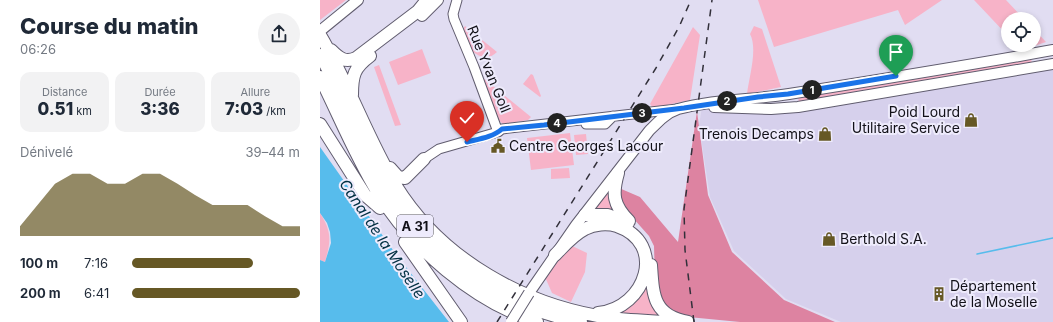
<!DOCTYPE html>
<html lang="fr">
<head>
<meta charset="utf-8">
<style>
  :root { --surface:#fff; --page:#f2f2f3; --text:#1f2937; --muted:#747a83; --accent:#665825 }
  body { margin:0; font-family:Inter,sans-serif; background:var(--page); color:var(--text); height:100vh; display:flex; flex-direction:column; font-size:15px; white-space:nowrap }
  * { box-sizing:border-box; margin:0 }
  p { font-size:13px; color:var(--muted) }
  .icon { flex:none; width:22px; height:22px; fill:none; stroke:currentColor; stroke-width:2; stroke-linecap:round; stroke-linejoin:round }
  .map { position:relative; flex:1; overflow:hidden }
  .panel { display:flex; flex-direction:column; background:var(--surface); width:320px }
  .panel>* { flex:none }
  .fabs { position:absolute; left:681px; top:12px; display:grid; gap:8px }
  .fabs a { display:grid; place-items:center; width:40px; height:40px; border-radius:50%; background:var(--surface); box-shadow:0 2px 6px #0003; font-size:20px }
  .pin { position:absolute; display:grid; place-items:center; width:34px; height:34px; color:#fff; margin:-41px -17px; border-radius:50% 50% 50% 0; rotate:-45deg; box-shadow:0 0 4px #0007 }
  .pin .icon { rotate:45deg }
  .km { position:absolute; width:20px; height:20px; margin:-10px; border-radius:50%; background:#222; color:#fff; font-size:11px; line-height:20px; text-align:center }
  .round { display:grid; place-items:center; flex:none; width:42px; height:42px; border-radius:21px; background:var(--page) }
  .headline { display:flex; align-items:center; justify-content:space-between; height:68px; padding:0 20px }
  h1 { font-size:22px; font-weight:800; line-height:30px }
  .figures { display:grid; grid-template-columns:repeat(3,1fr); gap:6px; height:68px; padding:4px 20px }
  .figures div { display:grid; align-content:center; border-radius:10px; background:var(--page); text-align:center }
  .figures b { font-size:17px; font-weight:800 }
  .figures small { font-size:11px; font-weight:400 }
  .figures p { font-size:11px }
  .chart { height:112px; padding:8px 20px }
  .chart p { display:flex; justify-content:space-between }
  .chart svg { width:100%; height:72px; margin-top:4px; fill:var(--accent); opacity:.7 }
  ul { padding:0 20px; list-style:none; font-size:13px }
  li { display:grid; grid-template-columns:64px 48px 1fr; align-items:center; height:30px }
  li i { height:10px; border-radius:5px; background:var(--accent) }
  main { display:flex; flex:1; min-height:0 }
  .map>svg:first-child { display:block }
  .built { fill:#d6d0ec }
  .green { fill:#f7b3c8 }
  .forest { fill:#dd83a1 }
  .water { fill:#57bcec }
  .lines { fill:none; stroke-linecap:round; stroke-linejoin:round }
  .stream { stroke:#57bcec; stroke-width:1.5 }
  .secondary-casing { stroke:#605c6e; stroke-width:11 }
  .primary-casing { stroke:#605c6e; stroke-width:12 }
  .highway-casing { stroke:#605c6e; stroke-width:14 }
  .secondary { stroke:#fff; stroke-width:9 }
  .primary { stroke:#fff; stroke-width:10 }
  .highway { stroke:#fff; stroke-width:12 }
  .rail { stroke:#32303a; stroke-width:1.5; stroke-dasharray:7 7; stroke-linecap:butt }
  .primary-bridge-casing { stroke:#605c6e; stroke-width:12; stroke-linecap:butt }
  .primary-bridge { stroke:#fff; stroke-width:10 }
  .route-casing { stroke:#fff; stroke-width:8 }
  .route { stroke:#1a73e8; stroke-width:5 }
  .labels { text-anchor:middle; stroke-width:4; stroke-linejoin:round; paint-order:stroke }
  .shield { fill:#eeebfc; stroke:#54525c; stroke-width:1 }
  .shield-label { font-size:13px; font-weight:bold; fill:#121118 }
  .street-label { font-size:14px; fill:#121118; stroke:#eeebfc }
  .poi-label { font-size:14px; fill:#121118; stroke:#eeebfc; text-anchor:start }
  .water-label { font-size:15px; font-style:italic; fill:#002f42; stroke:#eeebfc }
</style>
</head>
<body>
<main>
<section class="panel">
<div class="headline"><div><h1>Course du matin</h1><p>06:26</p></div><a class="round"><svg class="icon" aria-label="share" viewBox="0 0 24 24"><path d="M12 15V3M7 8l5-5 5 5M5 13v7h14v-7"/></svg></a></div>
<div class="figures">
<div><p>Distance</p><b>0.51<small> km</small></b></div>
<div><p>Durée</p><b>3:36</b></div>
<div><p>Allure</p><b>7:03<small> /km</small></b></div>
</div>
<div class="chart"><p><span>Dénivelé</span>39–44 m</p>
<svg viewBox="0 0 160 44" preserveAspectRatio="none"><path d="M0 44V38L10 25L20 12L30 6L40 6L50 12L60 12L70 6L80 6L90 12L100 19L110 25L120 25L130 25L140 32L150 38L160 38V44z"/></svg>
</div>
<ul>
<li><b>100 m</b>7:16<i style="width:72%"></i></li>
<li><b>200 m</b>6:41<i style="width:100%"></i></li>
</ul>
</section>
<div class="map">
<svg width="733" height="322" viewBox="0 0 733 322">
  <rect width="100%" height="100%" fill="#e1ddf2"/>
  <!-- built -->
  <path class="built" d="M733 64V322H521L466 299 414 251 390 197 379 125 382 107 451 109Z"/>
  <!-- green -->
  <path class="green" d="M0 0H26L0 20Z
    M438 0H622L585 25 578 10 454 47Z
    M654 0H686L704 19H688V36Z
    M145 26 177 52C169 60 160 58 152 51L143 29Z
    M434 26 442 29 461 87 427 94C429 77 438 49 430 34Z
    M373 27 380 35 370 100 333 108 330 104Z
    M714 29 726 42 702 50 697 45H714Z
    M102 49 111 73 78 85 69 62Z
    M711 59 712 63 479 104 478 96Z
    M59 65 81 125 75 126 54 67Z
    M211 74 213 75 221 96 220 97 203 84Z
    M163 78 211 117 208 120 183 124 177 119 162 80Z
    M250 133 254 165 211 170 207 138Z
    M266 134 268 154 256 155 254 135Z
    M249 168 250 178 231 179V169Z
    M291 189 300 216 272 212Z
    M0 213C12 232 11 241 5 262L0 260Z
    M250 245 267 253 265 272 251 302 232 293 225 277 241 254Z
    M327 279 344 319 293 314Z"/>
  <!-- forest -->
  <path class="forest" d="M377 111 388 195 412 252 464 300 515 322H420L358 316 343 305 335 280 334 246 329 236 305 209 299 195V188L320 197 358 242Z"/>
  <!-- water -->
  <path class="water" d="M0 147 75 253 129 322H0V260L5 262 11 243 10 232 7 223 0 213Z"/>
  <g class="lines">
    <!-- stream -->
    <path class="stream" d="M657 254 733 238"/>
    <defs>
      <path id="secondary" d="M266 124H285L293 116
        M178 132 182 129 357 109
        M104 159 119 149 178 132 154 67 134 19 133 14 137 0"/>
      <path id="primary" d="M102 16 118 0
        M0 31 38 0
        M394 107 451 109 478 107 733 64
        M209 293 256 225 329 131C338 122 346 113 358 109 394 99 433 100 469 94 557 80 645 66 733 50"/>
      <path id="highway" d="M0 35C29 84 47 138 76 186 122 260 205 306 290 318 307 320 325 321 342 322
        M11 50C19 58 25 63 36 58L98 11 107 0
        M0 55C22 92 36 132 56 170 98 248 174 306 261 322
        M0 77C19 115 35 155 57 191 91 248 154 301 217 322
        M32 95C32 75 34 68 50 56
        M0 124 45 195 60 208
        M70 168 78 177 85 178 104 159
        M298 173C292 194 293 205 309 221
        M265 215H288L308 223
        M85 242 141 322
        M235 255C244 246 253 235 265 229 274 224 287 223 297 226 347 243 327 308 278 313
        M331 265C333 295 333 316 368 322"/>
    </defs>
    <!-- secondary casing -->
    <use href="#secondary" class="secondary-casing"/>
    <!-- primary casing -->
    <use href="#primary" class="primary-casing"/>
    <!-- highway casing -->
    <use href="#highway" class="highway-casing"/>
    <!-- secondary -->
    <use href="#secondary" class="secondary"/>
    <!-- primary -->
    <use href="#primary" class="primary"/>
    <!-- highway -->
    <use href="#highway" class="highway"/>
    <!-- rail -->
    <path class="rail" d="M177 322 336 68 359 27 371 0
      M374 322 365 250 364 209 392 0"/>
    <defs>
      <path id="primary-bridge" d="M191 322 209 293"/>
    </defs>
    <!-- primary-bridge casing -->
    <use href="#primary-bridge" class="primary-bridge-casing"/>
    <!-- primary-bridge -->
    <use href="#primary-bridge" class="primary-bridge"/>
  </g>
  <g class="lines">
    <defs>
      <path id="route" d="M147 142C159 139 173 137 182 129L224 125 364 108 438 97 468 94 576 76"/>
    </defs>
    <!-- route casing -->
    <use href="#route" class="route-casing"/>
    <!-- route -->
    <use href="#route" class="route"/>
  </g>
  <!-- icons -->
  <defs>
    <symbol id="shop-bare" viewBox="-9 -9 18 18"><path d="M-5-2.5h2.3a2.7 3.5 0 0 1 5.4 0H5L5.5 6h-11ZM-1.5-2.5h3a1.5 2.3 0 0 0-3 0Z" fill="#665825" stroke="#eeebfc" stroke-width="2.5" paint-order="stroke"/></symbol>
    <symbol id="civic-bare" viewBox="-9 -9 18 18"><path d="M-.6-6.5H3V-4.5H.6V-3L4-1V1h2V6H-6V1h2V-1L-.6-3ZM-1.2 2.5V6h2.4V2.5Z" fill="#665825" stroke="#eeebfc" stroke-width="2.5" paint-order="stroke"/></symbol>
    <symbol id="building-bare" viewBox="-9 -9 18 18"><path d="M-4-6H4V6H1V3H-1V6H-4ZM-2.5-4.3h1.7v1.8h-1.7ZM.8-4.3h1.7v1.8H.8ZM-2.5-1h1.7V.8h-1.7ZM.8-1h1.7V.8H.8Z" fill="#665825" stroke="#eeebfc" stroke-width="2.5" paint-order="stroke"/></symbol>
  </defs>
  <g fill-rule="evenodd">
    <use href="#shop-bare" x="641" y="110" width="20" height="20"/>
    <use href="#shop-bare" x="495" y="124" width="20" height="20"/>
    <use href="#civic-bare" x="168" y="136" width="20" height="20"/>
    <use href="#shop-bare" x="499" y="229" width="20" height="20"/>
    <use href="#building-bare" x="609" y="284" width="20" height="20"/>
  </g>
  <g class="labels">
    <!-- shield labels -->
    <rect class="shield" x="77" y="215" width="36" height="22" rx="3"/>
    <g class="shield-label">
      <text x="95" y="231">A 31</text>
    </g>
    <!-- street labels -->
    <g class="street-label">
      <text transform="translate(169 69) rotate(68)" y="5">Rue Yvan Goll</text>
    </g>
    <!-- poi labels -->
    <g class="poi-label">
      <text x="640" y="117" text-anchor="end">Poid Lourd<tspan x="640" dy="16">Utilitaire Service</tspan></text>
      <text x="494" y="139" text-anchor="end">Trenois Decamps</text>
      <text x="189" y="151">Centre Georges Lacour</text>
      <text x="520" y="244">Berthold S.A.</text>
      <text x="630" y="291">Département<tspan x="630" dy="16">de la Moselle</tspan></text>
    </g>
    <!-- water labels -->
    <g class="water-label">
      <text transform="translate(62 239) rotate(56)" y="5">Canal de la Moselle</text>
    </g>
  </g>
</svg>
<div class="fabs">
<a><svg class="icon" aria-label="locate" viewBox="0 0 24 24"><circle cx="12" cy="12" r="6"/><path d="M12 2v4M12 18v4M2 12h4M18 12h4"/></svg></a>
</div>
<div class="pin" style="left:576px;top:76px;background:#1e9e55"><svg class="icon" aria-label="arrive" viewBox="0 0 24 24"><path d="M6 21V4h12l-3 4 3 4H6"/></svg></div>
<div class="pin" style="left:147px;top:142px;background:#d93025"><svg class="icon" aria-label="check" viewBox="0 0 24 24"><path d="M5 12l5 5 9-10"/></svg></div>
<b class="km" style="left:492px;top:90px">1</b>
<b class="km" style="left:407px;top:101px">2</b>
<b class="km" style="left:322px;top:113px">3</b>
<b class="km" style="left:237px;top:123px">4</b>
</div>
</main>
</body>
</html>
